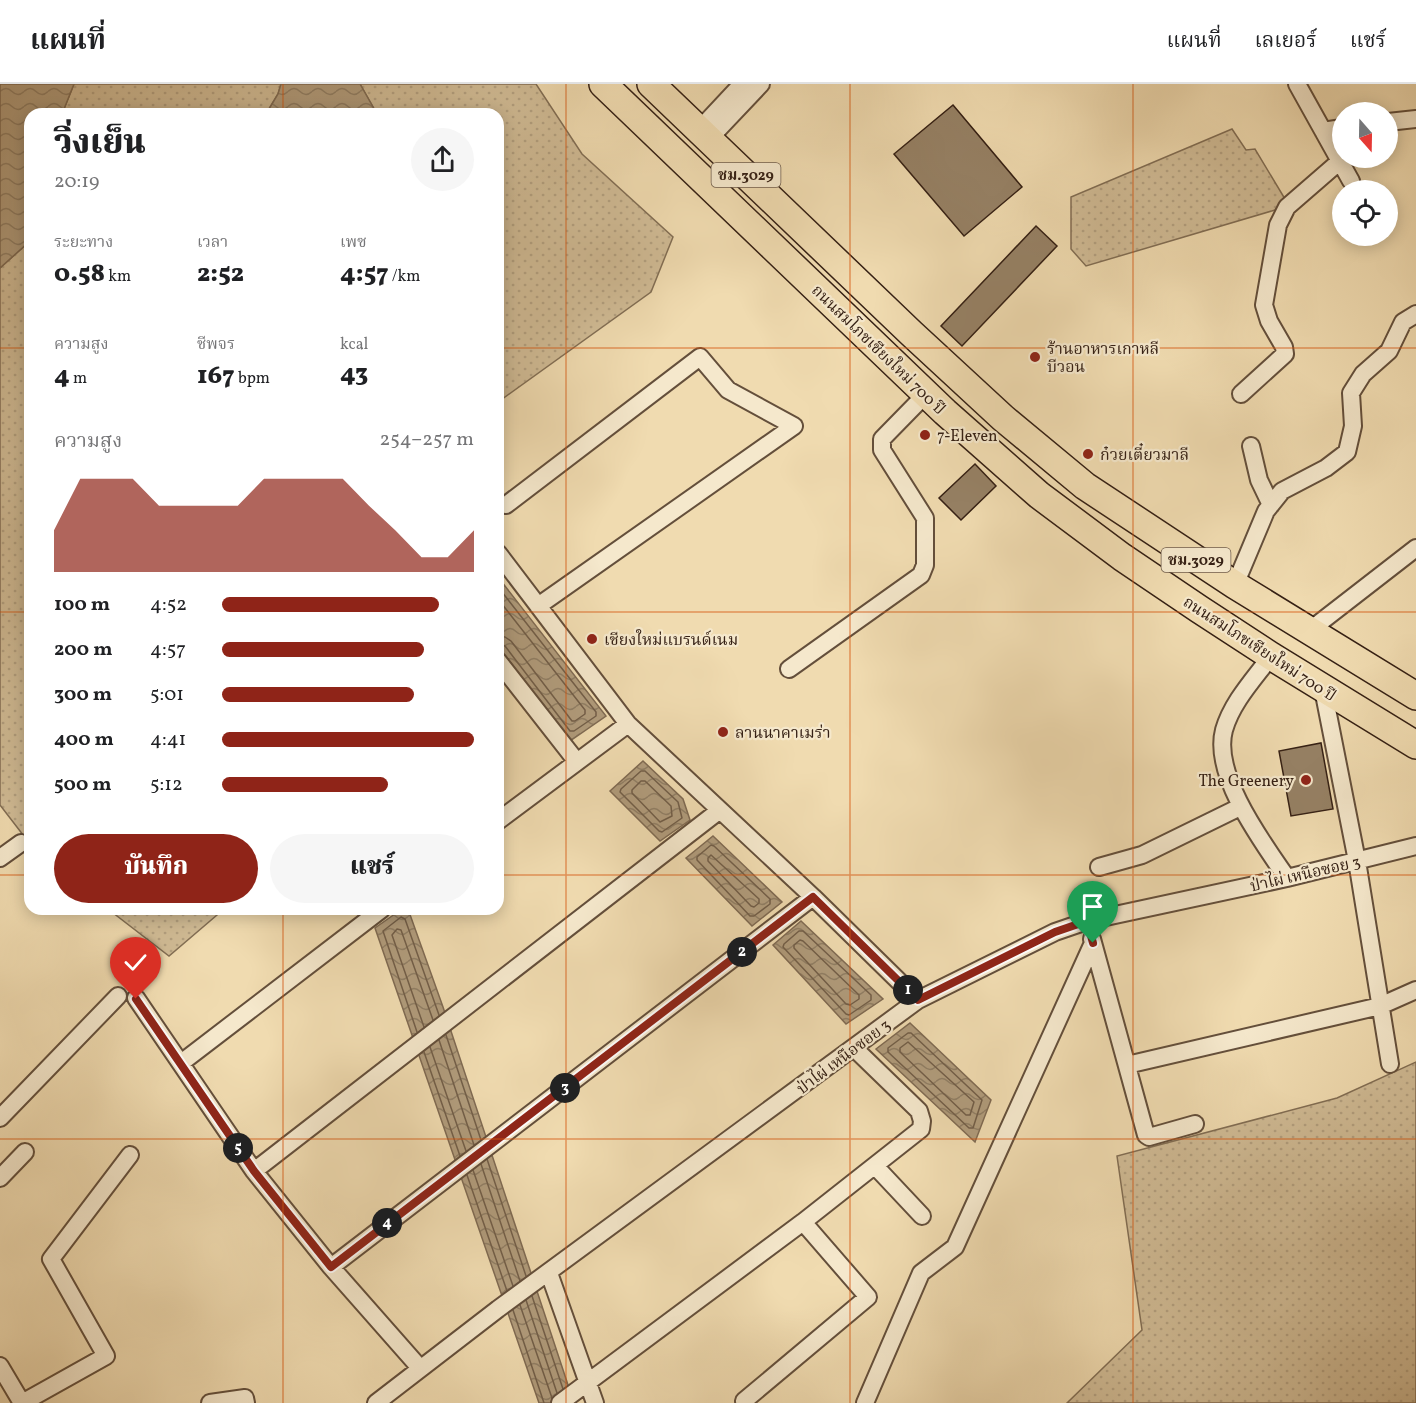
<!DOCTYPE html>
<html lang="th">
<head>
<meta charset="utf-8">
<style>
  :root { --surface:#fff; --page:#f6f6f6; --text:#202124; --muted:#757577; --line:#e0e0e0; --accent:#8f2418 }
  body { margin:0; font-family:Vollkorn,"Noto Serif Thai",serif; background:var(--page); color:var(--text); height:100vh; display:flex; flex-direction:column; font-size:22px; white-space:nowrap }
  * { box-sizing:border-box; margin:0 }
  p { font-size:20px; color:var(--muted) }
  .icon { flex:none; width:33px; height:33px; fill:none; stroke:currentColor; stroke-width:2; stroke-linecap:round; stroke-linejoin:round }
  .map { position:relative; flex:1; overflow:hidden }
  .sheet { position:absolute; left:24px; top:24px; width:480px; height:807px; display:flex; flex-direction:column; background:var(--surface); border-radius:18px; box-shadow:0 3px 15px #0003 }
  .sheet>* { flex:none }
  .needle { width:39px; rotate:160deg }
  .fabs { position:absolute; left:1332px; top:18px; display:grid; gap:12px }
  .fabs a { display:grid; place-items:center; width:66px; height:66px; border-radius:50%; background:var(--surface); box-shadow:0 3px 15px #0003; font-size:30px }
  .pin { position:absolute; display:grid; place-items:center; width:51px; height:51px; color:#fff; margin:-62px -26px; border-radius:50% 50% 50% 0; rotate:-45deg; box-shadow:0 0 6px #0007 }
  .pin .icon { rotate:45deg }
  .km { position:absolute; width:30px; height:30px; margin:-15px; border-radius:50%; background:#222; color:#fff; font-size:16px; line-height:30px; text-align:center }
  .round { display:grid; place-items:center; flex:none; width:63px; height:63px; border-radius:32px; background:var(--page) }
  .summary { display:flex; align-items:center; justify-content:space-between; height:102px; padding:0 30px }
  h1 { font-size:33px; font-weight:800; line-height:45px }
  .figures { display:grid; grid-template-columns:repeat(3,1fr); gap:9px; height:102px; padding:6px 30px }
  .figures div { display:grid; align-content:center }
  .figures b { font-size:26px; font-weight:800 }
  .figures small { font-size:16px; font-weight:400 }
  .figures p { font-size:16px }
  .chart { height:168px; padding:12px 30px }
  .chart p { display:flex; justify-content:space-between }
  .chart svg { width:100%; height:108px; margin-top:6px; fill:var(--accent); opacity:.7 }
  .cta { display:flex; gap:12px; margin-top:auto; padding:12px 30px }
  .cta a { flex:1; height:69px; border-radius:36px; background:var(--accent); color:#fff; font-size:24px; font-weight:800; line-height:69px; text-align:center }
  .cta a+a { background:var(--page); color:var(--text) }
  ul { padding:0 30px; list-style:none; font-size:20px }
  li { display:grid; grid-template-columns:96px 72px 1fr; align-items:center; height:45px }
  li i { height:15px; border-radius:8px; background:var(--accent) }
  header { display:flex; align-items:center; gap:36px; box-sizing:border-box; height:84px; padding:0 30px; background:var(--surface); border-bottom:2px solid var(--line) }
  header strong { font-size:28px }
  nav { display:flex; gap:33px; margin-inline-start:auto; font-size:21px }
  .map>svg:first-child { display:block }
  .grass { fill:url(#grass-dots); stroke:#826e54; stroke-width:1.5 }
  .water { fill:url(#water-waves); stroke:#7f6a52; stroke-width:1.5 }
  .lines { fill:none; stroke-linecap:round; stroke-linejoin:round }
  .shore { stroke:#725e48; stroke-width:1.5 }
  .building { fill:#968165; stroke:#352014; stroke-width:1.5 }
  .minor-casing { stroke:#644f3b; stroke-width:20 }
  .primary-casing { stroke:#352014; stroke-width:30 }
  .minor { stroke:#f5e8cc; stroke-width:16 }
  .primary { stroke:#f0dbb0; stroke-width:27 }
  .route-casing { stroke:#fff; stroke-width:12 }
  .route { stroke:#8f2418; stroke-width:8 }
  .grid { fill:none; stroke:#d6530d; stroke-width:1.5; stroke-opacity:0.55 }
  .poi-dot { fill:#8f2418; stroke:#f5e8cc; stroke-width:2 }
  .labels { text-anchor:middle; stroke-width:4.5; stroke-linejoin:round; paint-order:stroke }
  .shield { fill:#f5e8cc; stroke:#6f5c4b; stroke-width:1.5 }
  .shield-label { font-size:15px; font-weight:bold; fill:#352014 }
  .poi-label { font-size:16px; fill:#352014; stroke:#f5e8cc; text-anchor:start }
  .street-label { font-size:16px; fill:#352014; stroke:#f5e8cc }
</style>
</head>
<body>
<header>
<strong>แผนที่</strong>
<nav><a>แผนที่</a><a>เลเยอร์</a><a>แชร์</a></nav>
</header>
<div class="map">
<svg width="1416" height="1319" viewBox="0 0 1416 1319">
  <defs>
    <pattern id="grass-dots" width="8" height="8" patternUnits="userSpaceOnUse" patternTransform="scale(1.5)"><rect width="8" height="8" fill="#d0bb95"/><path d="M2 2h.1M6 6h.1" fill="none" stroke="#b3a080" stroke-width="1.8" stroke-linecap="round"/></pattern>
    <pattern id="water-waves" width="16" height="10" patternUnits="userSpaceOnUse" patternTransform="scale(1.5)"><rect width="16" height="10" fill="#b09b7b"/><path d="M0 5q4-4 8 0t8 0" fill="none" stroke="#907e64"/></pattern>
  </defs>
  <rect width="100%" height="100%" fill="#f0dbb0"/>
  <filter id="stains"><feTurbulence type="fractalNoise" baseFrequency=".00333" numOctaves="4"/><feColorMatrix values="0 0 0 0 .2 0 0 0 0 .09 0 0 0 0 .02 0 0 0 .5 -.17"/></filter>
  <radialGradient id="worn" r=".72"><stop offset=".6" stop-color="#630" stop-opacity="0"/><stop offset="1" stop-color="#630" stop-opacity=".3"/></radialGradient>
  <!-- grass -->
  <path class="grass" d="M74 0H281L278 10 266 30H62Z
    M360 0H536L582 70 673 153 651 208 498 318V30H377Z
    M1232 45 1246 66 1255 65 1285 115 1275 126 1086 182 1071 165V113Z
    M30 157V760L0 721V184Z
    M108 825H224L169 872Z
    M1416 978V1319H1067L1142 1246 1117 1072 1337 1014Z"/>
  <!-- water -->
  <path class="water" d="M0 0H74L62 30H30V157L0 184Z
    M281 0H360L377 30H266L278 10Z
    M498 493 606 632 570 657 498 562Z
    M643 677 683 715 690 736 660 757 610 707Z
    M713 752 782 818 752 842 686 774Z
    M402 825H408L443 923 574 1319H539L375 844Z
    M801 837 883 915 846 940 773 861Z
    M910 939 991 1016 975 1058 876 965Z"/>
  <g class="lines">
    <!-- shore -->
    <path class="shore" d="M498 503 596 628V632L574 647H570L505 562 498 559
      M498 515 585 626V630L575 637H572L511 557 505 553 498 552
      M641 687H645L678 718 682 734 662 748 659 747 620 708 621 705Z
      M641 697H645L671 722 672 732 660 738 632 709V706Z
      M711 761 714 762 770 815V820L754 832H750L697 776V773Z
      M711 771 759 815V819L754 823 751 822 708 777V774Z
      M799 847H803L871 911V916L849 931 846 930 783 863 784 860Z
      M800 856 803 857 859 911V915L850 921 846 920 794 864V861Z
      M424 943 392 851 397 845 401 846 433 936
      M417 948 383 847 401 833 405 835 439 931
      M908 949H911L982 1016 973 1044H969L888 968V964Z
      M446 951 481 1056
      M439 956 474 1061
      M908 958 974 1018 970 1031H966L900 968V964Z
      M430 963 466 1067
      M424 968 460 1072
      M487 1075 526 1192
      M481 1080 520 1197
      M473 1086 513 1202
      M467 1091 507 1207
      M532 1212 563 1305
      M526 1216 557 1309
      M520 1221 552 1314
      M513 1226 544 1319"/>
  </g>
  <!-- building -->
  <path class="building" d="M953 21 1022 103 964 152 894 70Z
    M1036 142 1057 162 962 262 941 242Z
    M975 380 996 402 961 436 939 414Z
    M1321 659 1333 725 1291 732 1279 667Z"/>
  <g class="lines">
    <defs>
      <path id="minor" d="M1297 0 1351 97
        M1388 38 1416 35
        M699 46 742 0
        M1323 47 1342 44
        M709 55 761 0
        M1241 310 1285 270 1284 263 1269 237 1264 221 1278 141 1287 123 1340 77
        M1251 362 1259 396 1271 421
        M506 421 700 273 728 306 794 342 538 522
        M498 469 628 640 813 813 918 916
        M1235 501 1266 427 1282 407 1326 384 1347 368 1353 342 1351 309 1363 290 1389 267 1403 238 1416 230
        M1309 547 1416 464
        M1271 572C1254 595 1232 618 1224 646 1212 691 1263 759 1287 794
        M498 577 577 678
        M789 585 921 491 925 481V434L882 366V355L926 310
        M1323 605 1357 777 1390 980
        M498 737 628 640
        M0 774 21 759
        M1099 783 1142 771 1240 723
        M1092 855 1146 1051 1149 1053 1195 1040
        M136 914 254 1087 331 1183 420 1284
        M181 979 382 825
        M1127 981 1380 922 1416 906
        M0 1034 118 912
        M875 1082 922 1132
        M254 1087 720 726
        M0 1094 25 1068
        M331 1183 813 813
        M549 1189 595 1319
        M0 1282 22 1319
        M744 1317 868 1213 803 1138
        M22 1319 106 1272 51 1175 130 1071
        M210 1319 245 1314 246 1319
        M376 1319 498 1225 918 916 1055 848 1087 837 1287 794 1416 762
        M560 1319 803 1138 921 1045 922 1037 919 1027 854 964
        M865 1319 921 1189 955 1163 1093 859"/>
      <path id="primary" d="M603 0 945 328 1039 411 1122 473 1199 525 1271 572 1416 661
        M651 0 911 249 1003 334 1085 402 1235 501 1416 612"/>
    </defs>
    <!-- minor casing -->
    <use href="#minor" class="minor-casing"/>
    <!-- primary casing -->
    <use href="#primary" class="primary-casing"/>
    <!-- minor -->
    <use href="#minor" class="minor"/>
    <!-- primary -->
    <use href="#primary" class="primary"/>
  </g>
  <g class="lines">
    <defs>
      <path id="route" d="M136 915 254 1087 331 1183 813 813 918 916 1055 848 1087 837 1093 859"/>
    </defs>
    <!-- route casing -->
    <use href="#route" class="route-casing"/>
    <!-- route -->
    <use href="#route" class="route"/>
  </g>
  <!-- grid -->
  <path class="grid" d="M283 0V30M566 0V1319M850 0V1319M1133 0V1319M0 264H30M498 264H1416M0 528H30M498 528H1416M0 791H30M498 791H1416M283 825V1319M0 1055H1416"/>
  <!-- markers -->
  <g class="poi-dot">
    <circle cx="1035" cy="273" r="6"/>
    <circle cx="925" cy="351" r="6"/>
    <circle cx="1088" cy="370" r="6"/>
    <circle cx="592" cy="555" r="6"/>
    <circle cx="723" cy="648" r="6"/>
    <circle cx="1306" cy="696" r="6"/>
  </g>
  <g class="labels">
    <!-- shield labels -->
    <g class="shield">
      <rect x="711.5" y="79" width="69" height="24" rx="4.5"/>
      <rect x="1161.5" y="464" width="69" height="24" rx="4.5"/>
    </g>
    <g class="shield-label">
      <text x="746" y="96">ชม.3029</text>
      <text x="1196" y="481">ชม.3029</text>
    </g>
    <!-- poi labels -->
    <g class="poi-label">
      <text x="1047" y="270">ร้านอาหารเกาหลี<tspan x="1047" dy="18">บีวอน</tspan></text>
      <text x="937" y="357">7-Eleven</text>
      <text x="1100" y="376">ก๋วยเตี๋ยวมาลี</text>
      <text x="604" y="561">เชียงใหม่แบรนด์เนม</text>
      <text x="735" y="654">ลานนาคาเมร่า</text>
      <text x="1294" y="702" text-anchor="end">The Greenery</text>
    </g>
    <!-- street labels -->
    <g class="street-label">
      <text transform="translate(879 265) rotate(44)" y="6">ถนนสมโภชเชียงใหม่ 700 ปี</text>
      <text transform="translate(1260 564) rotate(33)" y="6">ถนนสมโภชเชียงใหม่ 700 ปี</text>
      <text transform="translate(1305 789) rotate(-13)" y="6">ป่าไผ่ เหนือซอย 3</text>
      <text transform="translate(843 972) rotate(-37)" y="6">ป่าไผ่ เหนือซอย 3</text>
    </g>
  </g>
  <rect width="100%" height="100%" filter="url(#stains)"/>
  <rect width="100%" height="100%" fill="url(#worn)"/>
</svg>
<div class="fabs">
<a><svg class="needle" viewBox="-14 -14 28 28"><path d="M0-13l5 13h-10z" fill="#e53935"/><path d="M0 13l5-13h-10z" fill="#757577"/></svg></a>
<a><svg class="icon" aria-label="locate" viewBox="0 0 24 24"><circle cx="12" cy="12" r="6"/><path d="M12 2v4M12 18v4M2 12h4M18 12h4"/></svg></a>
</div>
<div class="pin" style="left:1093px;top:859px;background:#1e9e55"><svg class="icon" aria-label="arrive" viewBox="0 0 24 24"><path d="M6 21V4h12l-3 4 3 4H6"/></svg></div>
<div class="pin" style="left:136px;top:915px;background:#d93025"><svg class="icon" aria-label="check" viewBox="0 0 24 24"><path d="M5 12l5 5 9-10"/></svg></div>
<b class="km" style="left:908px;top:906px">1</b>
<b class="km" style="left:742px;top:868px">2</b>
<b class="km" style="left:565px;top:1004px">3</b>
<b class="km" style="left:387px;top:1139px">4</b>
<b class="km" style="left:238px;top:1064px">5</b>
<section class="sheet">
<div class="summary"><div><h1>วิ่งเย็น</h1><p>20:19</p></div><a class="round"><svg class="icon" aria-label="share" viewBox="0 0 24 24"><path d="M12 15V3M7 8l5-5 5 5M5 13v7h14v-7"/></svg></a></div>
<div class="figures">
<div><p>ระยะทาง</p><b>0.58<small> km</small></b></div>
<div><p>เวลา</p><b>2:52</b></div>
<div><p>เพซ</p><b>4:57<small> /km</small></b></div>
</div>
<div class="figures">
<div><p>ความสูง</p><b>4<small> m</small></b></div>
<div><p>ชีพจร</p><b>167<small> bpm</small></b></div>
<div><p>kcal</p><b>43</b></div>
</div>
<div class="chart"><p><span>ความสูง</span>254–257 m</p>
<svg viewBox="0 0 160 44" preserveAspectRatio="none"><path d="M0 44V27L10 6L20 6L30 6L40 17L50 17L60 17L70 17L80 6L90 6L100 6L110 6L120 17L130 27L140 38L150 38L160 27V44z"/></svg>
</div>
<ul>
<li><b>100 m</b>4:52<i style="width:86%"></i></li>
<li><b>200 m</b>4:57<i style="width:80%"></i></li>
<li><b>300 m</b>5:01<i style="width:76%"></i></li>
<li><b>400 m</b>4:41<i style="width:100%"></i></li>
<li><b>500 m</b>5:12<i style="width:66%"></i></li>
</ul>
<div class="cta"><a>บันทึก</a><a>แชร์</a></div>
</section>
</div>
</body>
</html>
